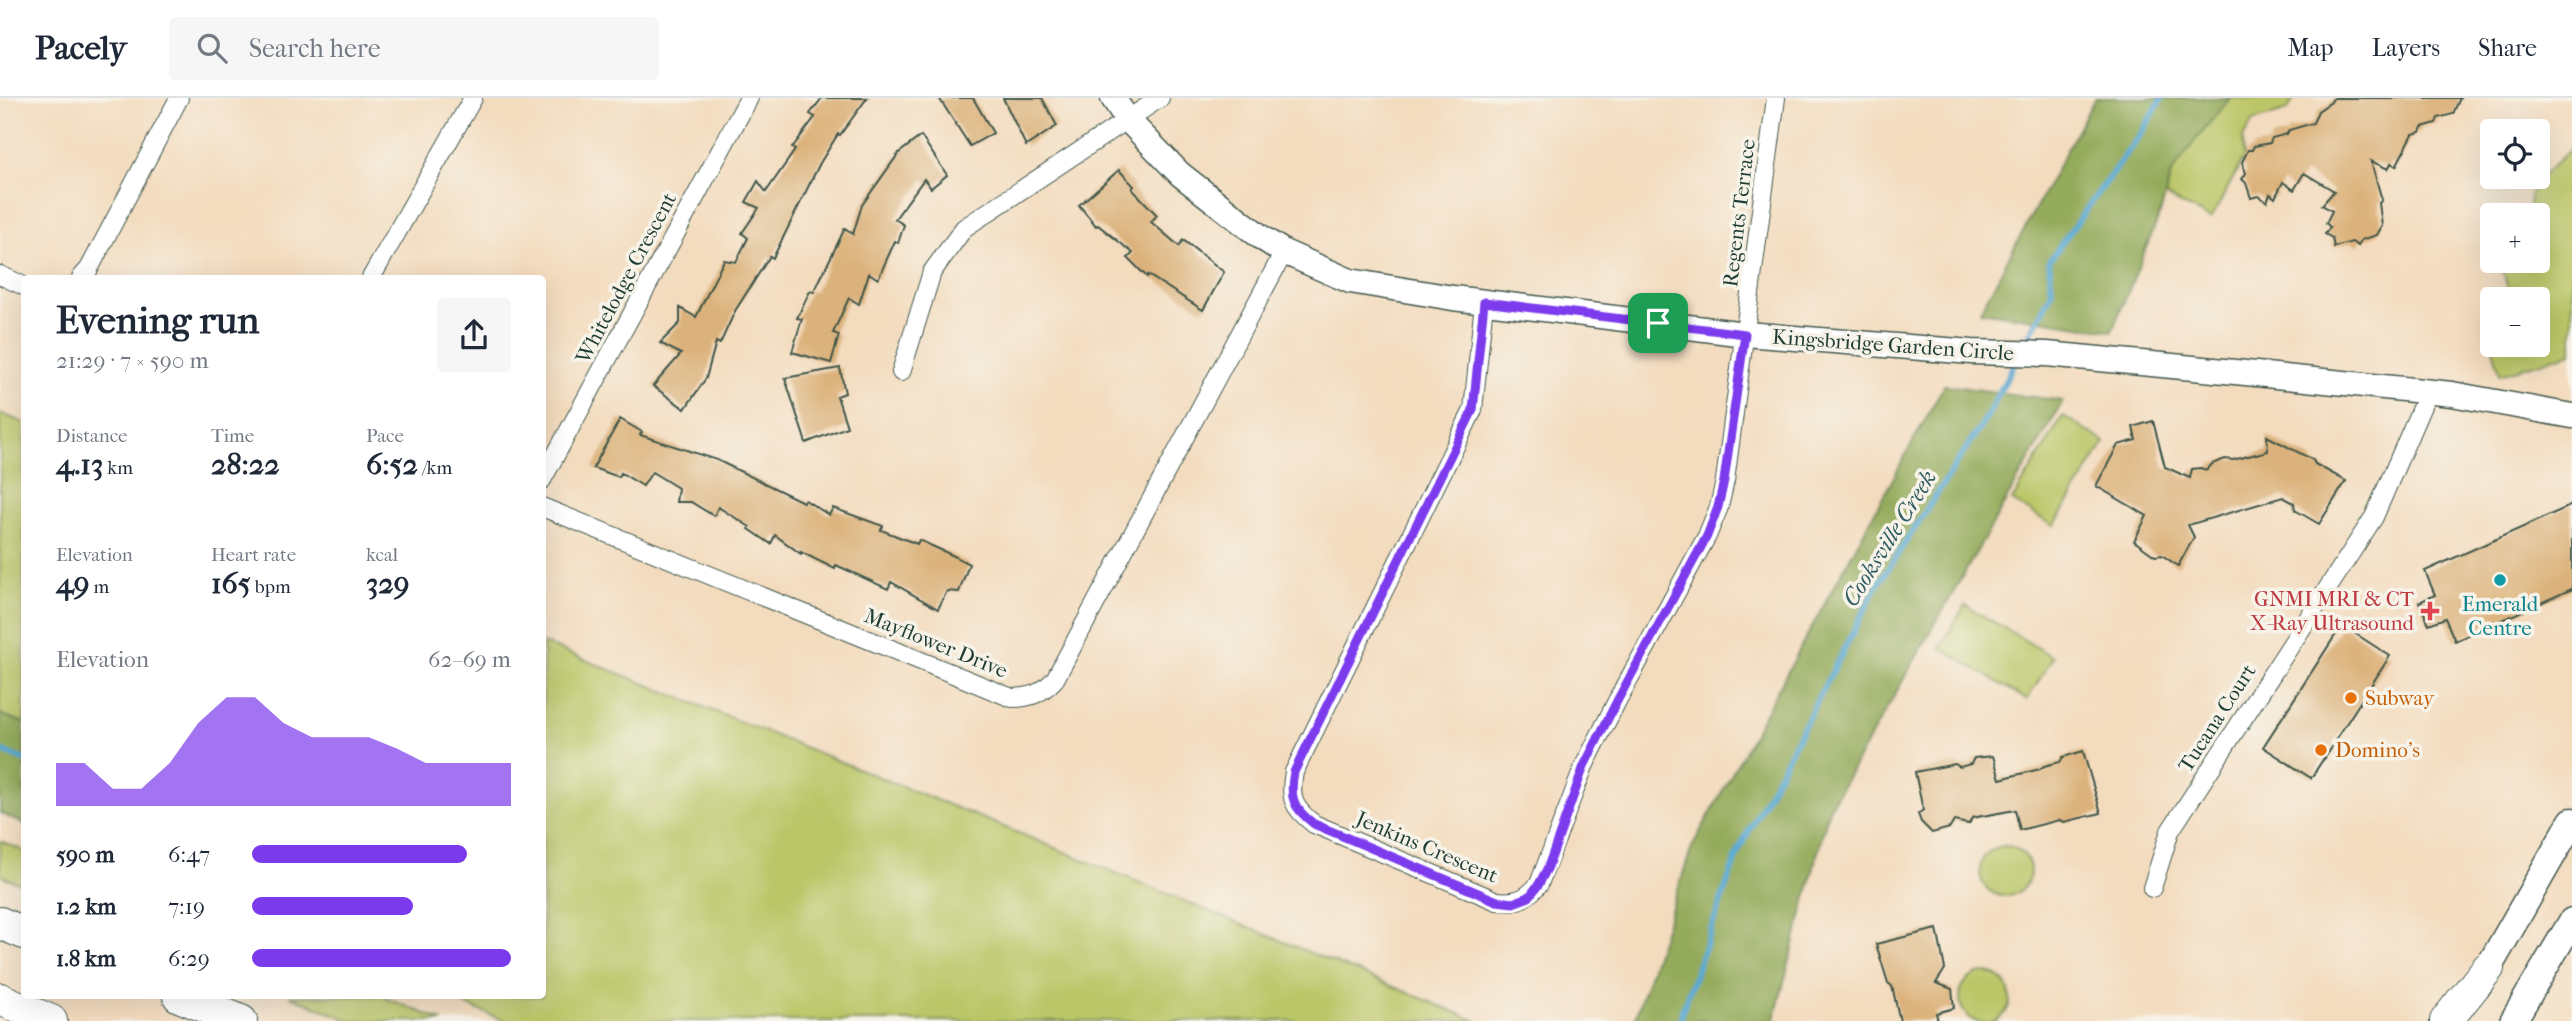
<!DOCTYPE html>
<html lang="en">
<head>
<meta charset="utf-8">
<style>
  :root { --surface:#fff; --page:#f6f6f7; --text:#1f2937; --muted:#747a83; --line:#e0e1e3; --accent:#7c3aed }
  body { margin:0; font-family:"IM FELL French Canon",serif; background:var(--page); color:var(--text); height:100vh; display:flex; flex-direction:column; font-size:26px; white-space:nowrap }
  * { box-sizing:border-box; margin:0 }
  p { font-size:23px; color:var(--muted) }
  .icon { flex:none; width:38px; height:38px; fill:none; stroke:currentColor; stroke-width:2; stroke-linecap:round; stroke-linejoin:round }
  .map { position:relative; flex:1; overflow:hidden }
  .drawer { position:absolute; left:21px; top:177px; width:525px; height:724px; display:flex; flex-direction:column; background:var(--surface); border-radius:7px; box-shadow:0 7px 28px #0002 }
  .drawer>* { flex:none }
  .tools { position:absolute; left:2480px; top:21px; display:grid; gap:14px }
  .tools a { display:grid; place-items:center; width:70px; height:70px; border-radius:7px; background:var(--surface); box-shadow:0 7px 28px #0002; font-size:35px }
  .pin { position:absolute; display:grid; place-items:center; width:60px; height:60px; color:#fff; margin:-30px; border-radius:14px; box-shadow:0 4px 10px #0006 }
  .round { display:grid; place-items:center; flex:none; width:74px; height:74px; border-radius:7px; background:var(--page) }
  .overview { display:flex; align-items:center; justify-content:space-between; height:119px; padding:0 35px }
  h1 { font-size:38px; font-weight:700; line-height:52px }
  .stats { display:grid; grid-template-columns:repeat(3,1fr); gap:10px; height:119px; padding:7px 35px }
  .stats div { display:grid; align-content:center }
  .stats b { font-size:30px; font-weight:700 }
  .stats small { font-size:19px; font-weight:400 }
  .stats p { font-size:19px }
  .chart { height:196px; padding:14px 35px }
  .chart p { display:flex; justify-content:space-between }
  .chart svg { width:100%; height:126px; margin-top:7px; fill:var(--accent); opacity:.7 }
  ul { padding:0 35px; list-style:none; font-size:23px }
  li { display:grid; grid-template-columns:112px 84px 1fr; align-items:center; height:52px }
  li i { height:18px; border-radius:9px; background:var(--accent) }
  header { display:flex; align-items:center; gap:42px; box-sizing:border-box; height:98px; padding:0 35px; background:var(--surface); border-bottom:2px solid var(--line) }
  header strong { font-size:33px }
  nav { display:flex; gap:38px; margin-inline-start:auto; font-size:24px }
  .search { width:490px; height:63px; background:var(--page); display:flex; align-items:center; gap:18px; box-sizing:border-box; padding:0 24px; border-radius:7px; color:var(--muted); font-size:26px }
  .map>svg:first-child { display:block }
  .green { fill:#bbc668; stroke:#6d824e; stroke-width:2 }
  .forest { fill:#94ab5c; stroke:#5a7448; stroke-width:2 }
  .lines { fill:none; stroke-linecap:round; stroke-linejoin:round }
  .stream { stroke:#59a9d3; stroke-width:6 }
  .building { fill:#dcb27b }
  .street-casing { stroke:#3f5549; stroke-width:20 }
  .secondary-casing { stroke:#3f5549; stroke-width:27 }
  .primary-casing { stroke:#3f5549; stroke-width:29 }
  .highway-casing { stroke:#3f5549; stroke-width:34 }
  .street { stroke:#fff; stroke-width:18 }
  .secondary { stroke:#fff; stroke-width:24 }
  .primary { stroke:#fff; stroke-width:26 }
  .highway { stroke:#fff; stroke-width:32 }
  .route-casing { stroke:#fff; stroke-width:14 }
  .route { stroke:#7c3aed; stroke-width:9 }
  .culture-dot { fill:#0f9aa8; stroke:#f7f3e8; stroke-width:2.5 }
  .health-dot { fill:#e0444e; stroke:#f7f3e8; stroke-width:2.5 }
  .food-dot { fill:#e8710a; stroke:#f7f3e8; stroke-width:2.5 }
  .labels { text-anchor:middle; stroke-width:7; stroke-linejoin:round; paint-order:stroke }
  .street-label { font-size:21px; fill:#1f3d34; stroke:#f7f3e8 }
  .health-label { font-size:21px; fill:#be3a42; stroke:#f7f3e8; text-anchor:end }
  .culture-label { font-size:21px; fill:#0d838f; stroke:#f7f3e8 }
  .food-label { font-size:21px; fill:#c56008; stroke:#f7f3e8; text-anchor:start }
  .water-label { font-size:23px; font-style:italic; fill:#305d64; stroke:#f7f3e8 }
</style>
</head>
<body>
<header>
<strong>Pacely</strong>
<div class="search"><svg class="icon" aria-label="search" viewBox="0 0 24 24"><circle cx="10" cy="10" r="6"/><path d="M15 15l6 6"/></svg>Search here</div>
<nav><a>Map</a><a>Layers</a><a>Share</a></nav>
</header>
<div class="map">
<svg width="2572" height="923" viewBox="0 0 2572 923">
  <rect width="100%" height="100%" fill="#f7f3e8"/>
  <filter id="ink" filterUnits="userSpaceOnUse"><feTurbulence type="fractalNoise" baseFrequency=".0143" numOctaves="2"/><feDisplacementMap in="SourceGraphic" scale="14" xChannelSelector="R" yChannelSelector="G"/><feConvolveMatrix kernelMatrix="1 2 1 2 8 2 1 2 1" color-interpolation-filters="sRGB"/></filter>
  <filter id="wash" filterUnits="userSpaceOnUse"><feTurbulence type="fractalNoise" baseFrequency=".00686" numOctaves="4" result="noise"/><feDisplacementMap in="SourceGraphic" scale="28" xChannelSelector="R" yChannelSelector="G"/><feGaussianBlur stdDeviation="1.57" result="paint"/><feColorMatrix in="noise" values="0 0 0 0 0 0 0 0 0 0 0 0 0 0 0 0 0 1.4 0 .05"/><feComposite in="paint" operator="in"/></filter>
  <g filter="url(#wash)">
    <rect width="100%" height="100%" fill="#f3dbbe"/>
    <!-- green -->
    <path class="green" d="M2230 0H2294L2288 12 2253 23 2243 39 2244 60 2211 121 2165 98 2171 76 2199 37Z
      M2572 49V255L2500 276 2484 218 2492 215V247H2538V201H2511L2500 163H2538V117H2528L2530 96 2544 76Z
      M0 315 24 325V625L0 616Z
      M2063 318 2105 344 2054 428 2012 403Z
      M1965 507 2053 559 2027 602 1940 550Z
      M543 545 999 727 1477 923H506L443 898H542Z
      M0 743 24 753V787L0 777Z
      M1980 773a25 25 0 1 1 50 0a25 25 0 1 1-50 0Z
      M1960 900a25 25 0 1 1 50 0a25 25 0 1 1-50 0Z
      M290 898H381L443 923H351Z"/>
    <!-- forest -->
    <path class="forest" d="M2095 0H2230L2199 37 2171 76 2160 116 2112 233 1980 213Z
      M1944 287 2063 303 1829 711 1774 923H1634L1692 749Z
      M0 616 24 625V726L0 715Z"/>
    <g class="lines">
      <!-- stream -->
      <path class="stream" d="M2023 249 2052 194 2049 163 2144 31 2162 0
        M0 652 24 662
        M1681 923 1682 913 1739 752 1877 488 1986 320 2016 262"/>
    </g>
    <g id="blocks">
      <!-- building -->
      <path class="building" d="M822 0H867L840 37 838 36 820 65 773 160 770 158 735 213 720 246 716 244 706 280 685 311 653 288 681 256 660 245 680 225V210L696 219 724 162 736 164 748 140 742 135 759 110 746 104 758 83 766 94 795 52 792 50 815 19 810 16Z
        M939 0H973L993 35 970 48Z
        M1003 0H1042L1057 28 1026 48Z
        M2333 0H2460L2453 16 2438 20 2436 25 2422 29 2420 34 2413 36 2396 68 2391 65 2388 71 2371 63 2382 102 2379 105 2382 128 2377 137 2361 142 2358 148 2352 144 2334 149 2332 140 2325 136 2330 129 2326 125 2332 113 2322 107 2334 93 2304 75 2294 92 2283 84 2275 100 2270 96 2267 104 2259 98 2251 100 2246 85 2242 81 2246 75 2242 64 2248 52H2252L2254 48 2270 45 2272 40 2287 36 2289 32 2313 25 2318 13 2331 4Z
        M921 38 947 77 931 90 924 81 895 121 904 127 898 145 895 143 878 181 869 175 859 206 849 200 833 235 839 237 831 265 792 254 802 221 797 220 810 193 814 194 845 130 853 136 862 107 899 55Z
        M1119 72 1134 88 1132 91 1157 117 1151 124 1179 148 1183 142 1224 174 1203 212 1148 177 1147 179 1128 160 1133 155 1098 127 1096 128 1079 107Z
        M840 270 845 295 837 298 847 329 806 345 785 280Z
        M620 321 642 334 640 337 717 362 803 404 805 402 829 417 833 410 883 428 881 432 917 446 919 442 954 458 969 466 959 494 947 493 938 511 891 484 888 491 836 467 835 471 801 454V456L775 437 771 446 749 431 750 429 718 409 714 418 691 404H676L678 390 652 374 643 388 621 375 619 379 593 370Z
        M2153 323 2165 369 2190 380 2192 371 2200 370 2207 372 2212 366 2225 361 2233 362 2268 353 2267 338 2313 362 2315 366 2346 383 2319 426 2295 412 2294 405 2283 399 2188 427 2194 439 2178 468 2162 457 2155 458 2134 443 2147 418 2096 388 2118 347 2136 342 2133 329Z
        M2572 407V491L2455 543 2445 520 2429 526 2419 504 2435 497 2425 473Z
        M2342 527 2390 558 2311 680 2263 649Z
        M2083 653 2101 715 2064 724 2059 722 2020 732 2015 712 1972 720 1969 726 1954 723 1950 730 1932 735 1921 724 1918 716 1923 712 1915 674 1955 666 1960 669 1971 666 1974 660 1993 658 2000 681 2040 671 2044 668 2060 664 2063 659Z
        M1937 831 1945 871 1936 885 1952 891 1954 910 1936 915 1938 923H1900L1892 888 1888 885 1876 846Z"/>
    </g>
  </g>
  <g filter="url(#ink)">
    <use href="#blocks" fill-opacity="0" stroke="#3f5549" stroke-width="2"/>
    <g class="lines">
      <defs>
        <path id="street" d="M0 177 24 188
          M81 180 89 171 179 0
          M371 180 473 0
          M1484 204 1473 312 1294 674C1289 700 1293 710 1314 726L1497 803C1517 805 1526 801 1539 786L1584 668 1617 603 1707 438 1719 409 1725 383 1776 0
          M901 274 932 174 964 130 1160 0
          M542 382 749 0
          M542 409 1012 600C1031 600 1042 595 1055 581L1284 154
          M2152 790 2170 733 2374 419 2428 294"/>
        <path id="secondary" d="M1113 0 1127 21 1180 76 1262 140 1284 154 1350 183 1453 200 1745 236 1972 254 2047 256 2256 276 2452 296 2572 318"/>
        <path id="primary" d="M2479 886 2572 723
          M2513 923 2572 823"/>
        <path id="highway" d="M0 825 24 835
          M179 898 241 923
          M0 901 51 923
          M2446 923 2488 870"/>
      </defs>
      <!-- street casing -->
      <use href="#street" class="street-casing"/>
      <!-- secondary casing -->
      <use href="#secondary" class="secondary-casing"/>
      <!-- primary casing -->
      <use href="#primary" class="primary-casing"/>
      <!-- highway casing -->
      <use href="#highway" class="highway-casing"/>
      <!-- street -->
      <use href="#street" class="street"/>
      <!-- secondary -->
      <use href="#secondary" class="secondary"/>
      <!-- primary -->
      <use href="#primary" class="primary"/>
      <!-- highway -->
      <use href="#highway" class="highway"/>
    </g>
  </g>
  <g class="lines" filter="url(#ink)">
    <defs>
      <path id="route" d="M1484 204 1745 236 1724 383 1718 409 1707 438 1617 603 1584 668 1548 769 1539 786 1529 799 1513 805 1497 803 1314 726C1293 710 1289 700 1294 674L1473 312Z"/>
    </defs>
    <!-- route casing -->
    <use href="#route" class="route-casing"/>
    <!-- route -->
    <use href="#route" class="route"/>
  </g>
  <!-- markers -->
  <circle class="culture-dot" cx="2500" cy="482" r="7"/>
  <path class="health-dot" d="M2426.5 502.5h7v7h7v7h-7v7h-7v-7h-7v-7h7z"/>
  <g class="food-dot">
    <circle cx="2351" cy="600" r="7"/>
    <circle cx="2321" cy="652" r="7"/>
  </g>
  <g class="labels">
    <!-- street labels -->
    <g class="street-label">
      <text transform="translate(1739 115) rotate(-83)" y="7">Regents Terrace</text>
      <text transform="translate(626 180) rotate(-62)" y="7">Whitelodge Crescent</text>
      <text transform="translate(1893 247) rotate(4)" y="7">Kingsbridge Garden Circle</text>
      <text transform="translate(936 545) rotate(22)" y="7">Mayflower Drive</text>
      <text transform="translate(2217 620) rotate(-57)" y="7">Tucana Court</text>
      <text transform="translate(1427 749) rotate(23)" y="7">Jenkins Crescent</text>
    </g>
    <!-- health labels -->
    <g class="health-label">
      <text x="2414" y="508">GNMI MRI &amp; CT<tspan x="2414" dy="24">X-Ray Ultrasound</tspan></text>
    </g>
    <!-- culture labels -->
    <g class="culture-label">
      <text x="2500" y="513">Emerald<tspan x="2500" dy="24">Centre</tspan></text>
    </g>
    <!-- food labels -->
    <g class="food-label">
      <text x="2365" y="607">Subway</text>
      <text x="2335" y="659">Domino's</text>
    </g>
    <!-- water labels -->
    <g class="water-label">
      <text transform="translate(1889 440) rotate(-58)" y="8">Cooksville Creek</text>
    </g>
  </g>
</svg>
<div class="tools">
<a><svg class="icon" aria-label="locate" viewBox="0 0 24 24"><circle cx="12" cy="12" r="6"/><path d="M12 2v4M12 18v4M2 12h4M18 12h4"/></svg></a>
<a>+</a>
<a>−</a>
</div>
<div class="pin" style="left:1658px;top:225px;background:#1e9e55"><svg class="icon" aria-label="arrive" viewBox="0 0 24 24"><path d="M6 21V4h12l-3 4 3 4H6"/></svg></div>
<section class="drawer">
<div class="overview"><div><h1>Evening run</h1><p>21:29 · 7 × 590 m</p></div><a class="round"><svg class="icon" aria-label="share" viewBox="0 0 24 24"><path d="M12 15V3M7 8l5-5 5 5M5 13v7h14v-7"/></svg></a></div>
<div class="stats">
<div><p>Distance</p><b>4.13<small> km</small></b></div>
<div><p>Time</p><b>28:22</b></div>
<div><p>Pace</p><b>6:52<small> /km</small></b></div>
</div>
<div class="stats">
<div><p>Elevation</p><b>49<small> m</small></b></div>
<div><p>Heart rate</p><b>165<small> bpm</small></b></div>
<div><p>kcal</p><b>329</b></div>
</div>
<div class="chart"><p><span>Elevation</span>62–69 m</p>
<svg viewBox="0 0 160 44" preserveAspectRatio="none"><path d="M0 44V29L10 29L20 38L30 38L40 29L50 15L60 6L70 6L80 15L90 20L100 20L110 20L120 24L130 29L140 29L150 29L160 29V44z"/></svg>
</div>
<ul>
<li><b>590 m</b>6:47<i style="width:83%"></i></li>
<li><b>1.2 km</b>7:19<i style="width:62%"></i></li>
<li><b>1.8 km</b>6:29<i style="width:100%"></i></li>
</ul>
</section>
</div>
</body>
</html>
